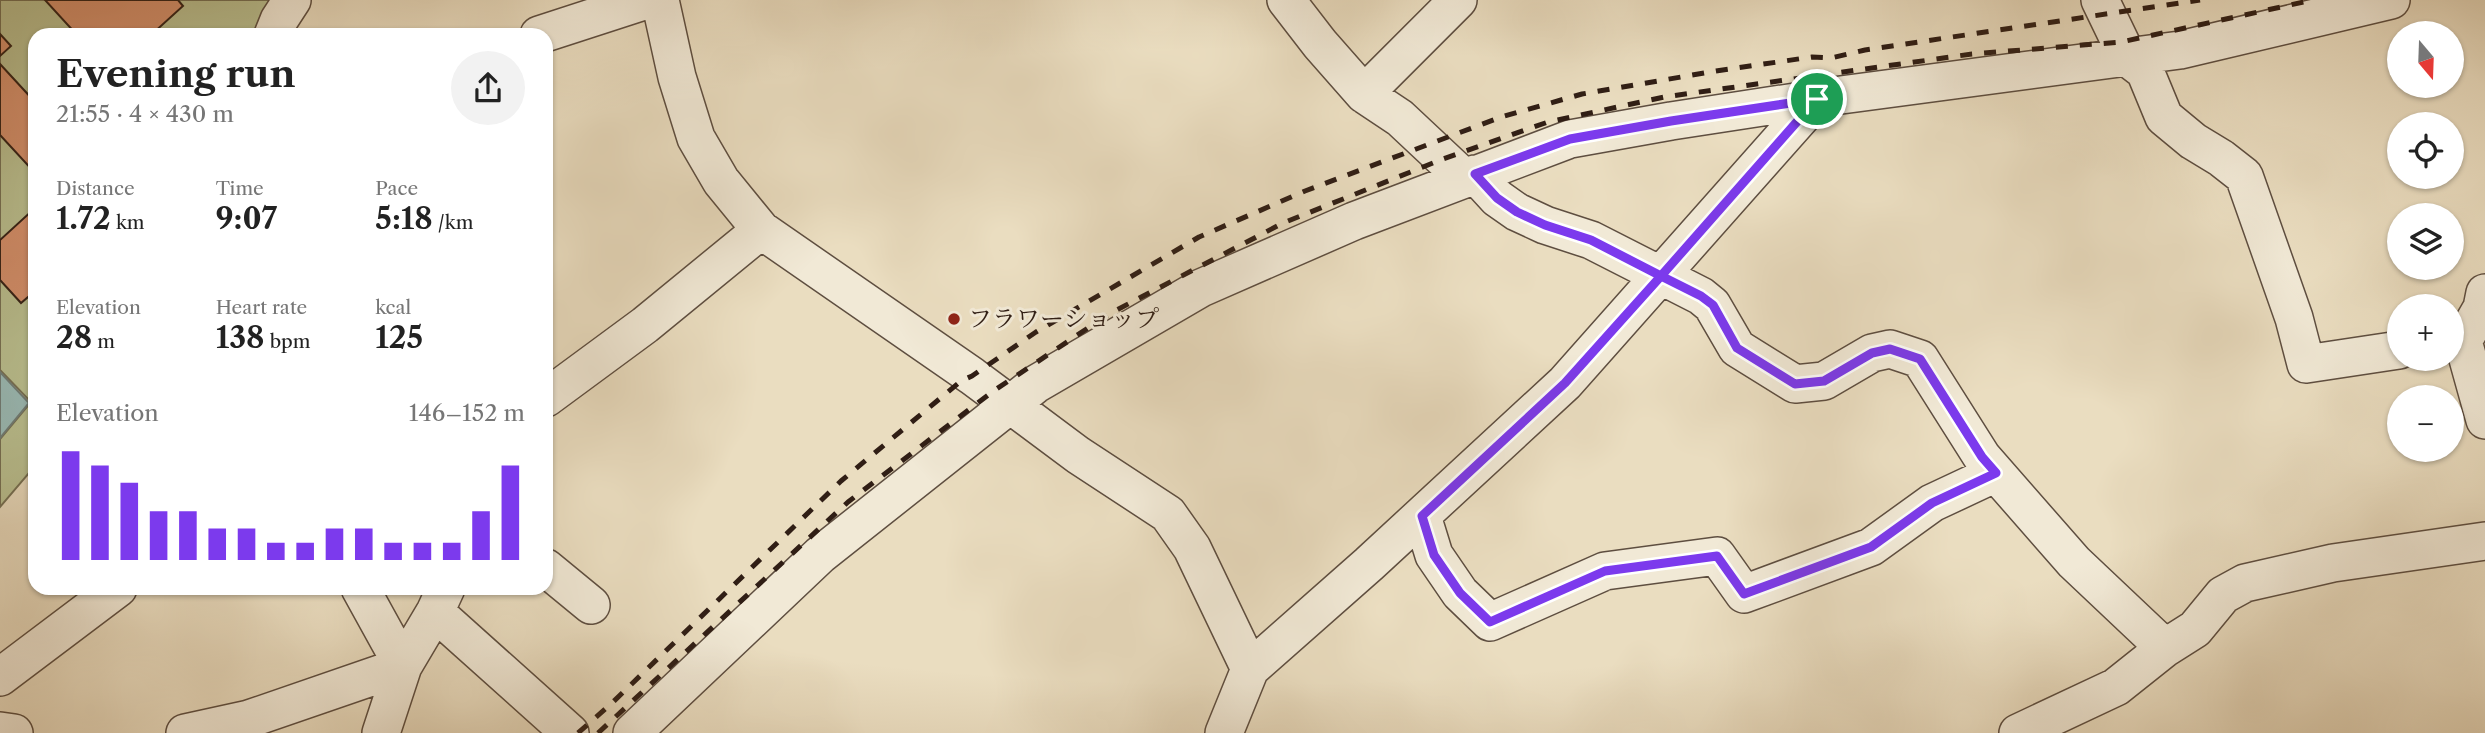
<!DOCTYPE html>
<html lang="en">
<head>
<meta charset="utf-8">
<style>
  :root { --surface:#fff; --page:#f2f2f2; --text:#222; --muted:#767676; --accent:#7c3aed }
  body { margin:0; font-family:"Libre Caslon Text","Noto Serif JP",serif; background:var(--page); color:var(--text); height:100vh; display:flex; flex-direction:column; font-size:26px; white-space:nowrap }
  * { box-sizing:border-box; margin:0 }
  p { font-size:23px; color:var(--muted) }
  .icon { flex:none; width:38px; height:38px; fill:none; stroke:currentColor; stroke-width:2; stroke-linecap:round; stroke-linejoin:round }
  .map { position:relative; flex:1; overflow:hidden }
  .details { position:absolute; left:28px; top:28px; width:525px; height:567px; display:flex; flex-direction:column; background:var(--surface); border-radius:21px; box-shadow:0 2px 5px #0004 }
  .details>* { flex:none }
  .needle { width:46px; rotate:161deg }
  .controls { position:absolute; left:2387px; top:21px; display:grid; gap:14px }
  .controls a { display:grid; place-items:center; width:77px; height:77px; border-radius:50%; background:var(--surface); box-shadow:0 2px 5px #0004; font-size:35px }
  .pin { position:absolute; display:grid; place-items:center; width:60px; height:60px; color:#fff; margin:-30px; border:4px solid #fff; border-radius:50%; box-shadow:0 2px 7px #0007 }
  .round { display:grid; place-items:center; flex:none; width:74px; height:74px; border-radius:37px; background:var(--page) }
  .summary { display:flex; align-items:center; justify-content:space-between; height:119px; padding:0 28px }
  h1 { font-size:38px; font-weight:700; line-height:52px }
  .figures { display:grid; grid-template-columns:repeat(3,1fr); gap:10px; height:119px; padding:7px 28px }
  .figures div { display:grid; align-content:center }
  .figures b { font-size:30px; font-weight:700 }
  .figures small { font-size:19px; font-weight:400 }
  .figures p { font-size:19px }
  .chart { height:196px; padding:14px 28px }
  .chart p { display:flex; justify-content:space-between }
  .chart svg { width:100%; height:126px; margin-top:7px; stroke:var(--accent); stroke-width:6 }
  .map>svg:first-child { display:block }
  .green { fill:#b9c091; stroke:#746f53; stroke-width:2 }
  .water { fill:#98bbb8; stroke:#6e7c77; stroke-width:2 }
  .building { fill:#d5906d; stroke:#301e15; stroke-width:2 }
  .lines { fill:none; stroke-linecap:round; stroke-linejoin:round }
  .minor-casing { stroke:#5e4e40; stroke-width:40 }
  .minor { stroke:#f1e9d6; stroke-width:37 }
  .rail { stroke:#301e15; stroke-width:5; stroke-dasharray:12 12; stroke-linecap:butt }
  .route-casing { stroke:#fff; stroke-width:14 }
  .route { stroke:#7c3aed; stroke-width:9 }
  .poi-dot { fill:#8f2418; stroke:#f1e9d6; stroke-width:2.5 }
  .labels { text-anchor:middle; stroke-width:6; stroke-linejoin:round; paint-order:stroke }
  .poi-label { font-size:24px; fill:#301e15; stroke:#f1e9d6; text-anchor:start }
</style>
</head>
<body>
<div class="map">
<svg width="2485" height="733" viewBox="0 0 2485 733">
  <rect width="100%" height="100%" fill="#eaddc0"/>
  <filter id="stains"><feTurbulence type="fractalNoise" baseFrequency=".00286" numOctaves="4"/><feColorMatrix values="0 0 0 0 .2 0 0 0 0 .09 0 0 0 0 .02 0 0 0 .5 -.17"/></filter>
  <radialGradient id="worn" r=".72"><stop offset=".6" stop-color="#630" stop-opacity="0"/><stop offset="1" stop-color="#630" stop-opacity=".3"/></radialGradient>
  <!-- green -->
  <path class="green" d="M0 0H283L263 35H35V466L0 507V439L31 402 0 370Z"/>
  <!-- water -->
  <path class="water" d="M0 372 29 403 0 438Z"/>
  <!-- building -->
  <path class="building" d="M45 0H178L183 6 151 35H77Z
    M0 34 11 46 0 56Z
    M0 64 35 102V173L0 135Z
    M35 208V291L21 303 0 280V240Z"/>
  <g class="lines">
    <defs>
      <path id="minor" d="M660 0 677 77 696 138 721 181 761 230 972 376 1078 455 1168 514 1192 548 1250 669
        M1286 0 1320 44 1364 94 1400 118 1464 178
        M2100 0 2128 58 2145 71 2164 117 2193 141 2221 158 2244 176 2294 318 2306 364 2399 350
        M273 35 279 20 292 0
        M539 35 647 0
        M1364 94 1458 0
        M1475 174 1497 198 1517 212 1545 225 1591 240 1701 296 1712 305 1737 348 1795 384 1824 381 1872 353 1890 349 1920 359 1982 457 2074 562 2165 648
        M2485 293 2482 308 2463 341 2485 420
        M546 398 645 325 761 230
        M1422 516 1434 555 1460 593 1490 622 1605 571 1717 556 1744 594 1871 547 1932 503 1996 473
        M546 568 591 605
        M435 612 570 733
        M0 677 118 588
        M0 731 14 733
        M185 733 249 719 403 666 360 588
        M381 733 403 666 435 612 446 588
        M632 733 820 555 1036 384 1201 288 1354 221 1570 139 1671 121 1841 95 2180 50 2391 0
        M1224 733 1250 669 1369 564 1565 383 1817 99
        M2018 733 2116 687 2165 648 2195 629 2223 595 2245 583 2333 563 2485 541"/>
    </defs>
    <!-- minor casing -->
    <use href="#minor" class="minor-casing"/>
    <!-- minor -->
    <use href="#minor" class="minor"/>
    <!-- rail -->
    <path class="rail" d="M578 733 611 704 841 481 961 381 972 376 1036 332 1199 237 1305 191 1501 117 1582 94 1716 71 1812 57 1831 58 1865 50 2200 0
      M598 733 848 502 992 392 1109 314 1283 223 1443 159 1548 122 1664 97 1972 54 2121 42 2313 0"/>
  </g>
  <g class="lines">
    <defs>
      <path id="route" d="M1817 99 1671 121 1570 139 1475 174 1497 198 1517 212 1545 225 1591 240 1661 276 1565 383 1422 516 1434 555 1460 593 1490 622 1605 571 1717 556 1744 594 1871 547 1932 503 1996 473 1982 457 1920 359 1890 349 1872 353 1824 381 1795 384 1737 348 1713 305 1701 296 1661 276 1817 99"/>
    </defs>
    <!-- route casing -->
    <use href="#route" class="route-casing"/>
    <!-- route -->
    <use href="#route" class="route"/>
  </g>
  <!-- markers -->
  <circle class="poi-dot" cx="954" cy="319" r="7"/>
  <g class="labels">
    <!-- poi labels -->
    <g class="poi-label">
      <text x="968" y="327">フラワーショップ</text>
    </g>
  </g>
  <rect width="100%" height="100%" filter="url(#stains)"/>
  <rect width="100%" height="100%" fill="url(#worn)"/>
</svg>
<div class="controls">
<a><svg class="needle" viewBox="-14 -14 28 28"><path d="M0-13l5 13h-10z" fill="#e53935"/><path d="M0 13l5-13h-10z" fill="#767676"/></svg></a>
<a><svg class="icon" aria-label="locate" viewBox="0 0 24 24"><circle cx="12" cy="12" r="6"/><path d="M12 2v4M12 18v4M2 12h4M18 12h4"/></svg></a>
<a><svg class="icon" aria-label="layers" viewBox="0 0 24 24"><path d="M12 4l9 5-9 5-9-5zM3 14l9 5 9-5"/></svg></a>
<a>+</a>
<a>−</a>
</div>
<div class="pin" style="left:1817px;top:99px;background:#1e9e55"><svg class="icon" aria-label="arrive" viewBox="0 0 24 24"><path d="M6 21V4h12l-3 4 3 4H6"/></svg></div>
<section class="details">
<div class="summary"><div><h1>Evening run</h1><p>21:55 · 4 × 430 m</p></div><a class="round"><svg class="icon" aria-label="share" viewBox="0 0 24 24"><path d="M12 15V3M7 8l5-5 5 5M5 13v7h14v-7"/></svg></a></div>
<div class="figures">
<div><p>Distance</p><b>1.72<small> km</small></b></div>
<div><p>Time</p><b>9:07</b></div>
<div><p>Pace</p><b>5:18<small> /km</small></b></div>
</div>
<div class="figures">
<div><p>Elevation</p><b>28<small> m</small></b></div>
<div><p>Heart rate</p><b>138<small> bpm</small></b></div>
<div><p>kcal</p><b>125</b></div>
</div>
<div class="chart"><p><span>Elevation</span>146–152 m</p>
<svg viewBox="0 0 160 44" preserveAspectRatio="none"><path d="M5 44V6M15 44V11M25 44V17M35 44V27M45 44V27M55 44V33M65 44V33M75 44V38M85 44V38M95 44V33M105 44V33M115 44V38M125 44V38M135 44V38M145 44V27M155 44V11"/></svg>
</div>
</section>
</div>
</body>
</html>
